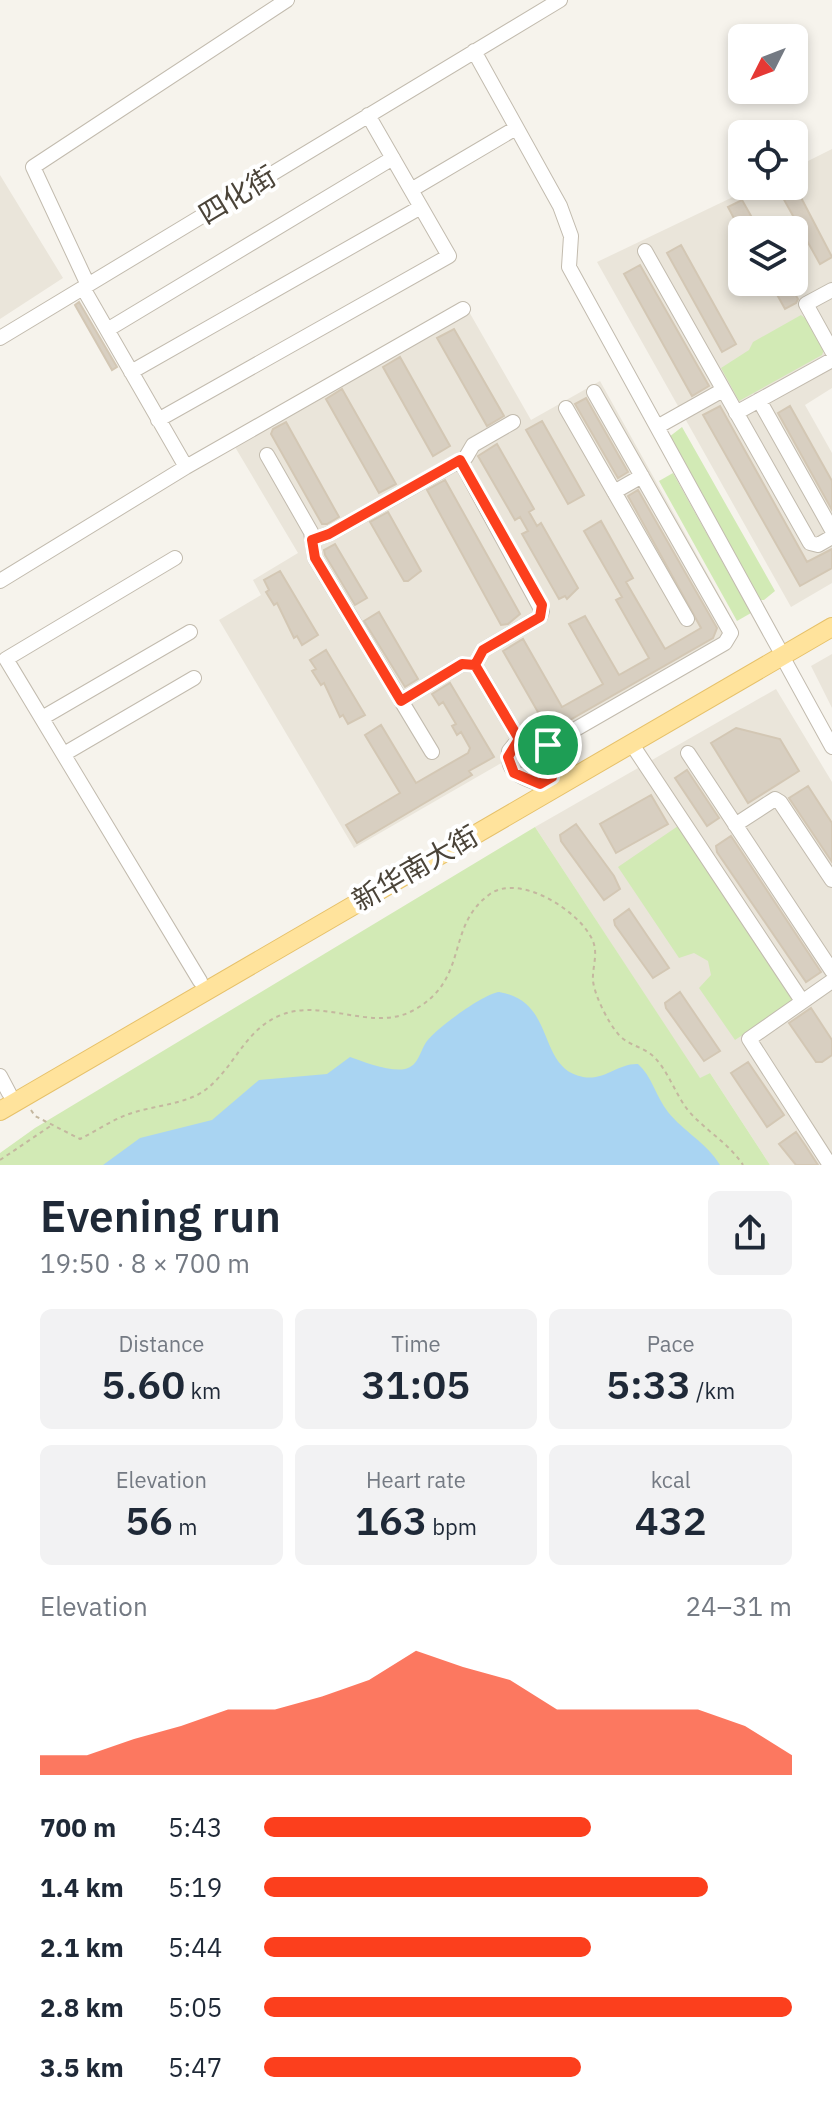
<!DOCTYPE html>
<html lang="en">
<head>
<meta charset="utf-8">
<style>
  :root { --surface:#fff; --page:#f2f2f3; --text:#1f2937; --muted:#747a83; --accent:#fc3f1d }
  body { margin:0; font-family:"IBM Plex Sans","Noto Sans SC",sans-serif; background:var(--page); color:var(--text); height:100vh; display:flex; flex-direction:column; font-size:30px; white-space:nowrap }
  * { box-sizing:border-box; margin:0 }
  p { font-size:26px; color:var(--muted) }
  .icon { flex:none; width:44px; height:44px; fill:none; stroke:currentColor; stroke-width:2; stroke-linecap:round; stroke-linejoin:round }
  .map { position:relative; height:1165px; overflow:hidden }
  .side { display:flex; flex-direction:column; background:var(--surface); flex:1 }
  .side>* { flex:none }
  .needle { width:52px; rotate:228deg }
  .controls { position:absolute; left:728px; top:24px; display:grid; gap:16px }
  .controls a { display:grid; place-items:center; width:80px; height:80px; border-radius:12px; background:var(--surface); box-shadow:0 4px 12px #0003; font-size:40px }
  .pin { position:absolute; display:grid; place-items:center; width:68px; height:68px; color:#fff; margin:-34px; border:4px solid #fff; border-radius:50%; box-shadow:0 2px 8px #0007 }
  .round { display:grid; place-items:center; flex:none; width:84px; height:84px; border-radius:12px; background:var(--page) }
  .head { display:flex; align-items:center; justify-content:space-between; height:136px; padding:0 40px }
  h1 { font-size:44px; font-weight:600; line-height:60px }
  .figures { display:grid; grid-template-columns:repeat(3,1fr); gap:12px; height:136px; padding:8px 40px }
  .figures div { display:grid; align-content:center; border-radius:12px; background:var(--page); text-align:center }
  .figures b { font-size:40px; font-weight:600 }
  .figures small { font-size:22px; font-weight:400 }
  .figures p { font-size:22px }
  .chart { height:224px; padding:16px 40px }
  .chart p { display:flex; justify-content:space-between }
  .chart svg { width:100%; height:144px; margin-top:8px; fill:var(--accent); opacity:.7 }
  ul { padding:0 40px; list-style:none; font-size:26px }
  li { display:grid; grid-template-columns:128px 96px 1fr; align-items:center; height:60px }
  li i { height:20px; border-radius:10px; background:var(--accent) }
  .map>svg:first-child { display:block }
  .residential { fill:#eae5da; fill-rule:evenodd }
  .green { fill:#d2eab5 }
  .water { fill:#a9d4f2 }
  .building { fill:#d8cfc1; stroke:#d3c7b4; stroke-width:2 }
  .lines { fill:none; stroke-linecap:round; stroke-linejoin:round }
  .minor-casing { stroke:#c2bbae; stroke-width:16 }
  .major-casing { stroke:#e6c16a; stroke-width:20 }
  .path { stroke:#c4b79f; stroke-width:2; stroke-dasharray:4 4; stroke-linecap:butt }
  .minor { stroke:#fff; stroke-width:14 }
  .major { stroke:#ffe39c; stroke-width:18 }
  .route-casing { stroke:#fff; stroke-width:16 }
  .route { stroke:#fc3f1d; stroke-width:10 }
  .labels { text-anchor:middle; stroke-width:8; stroke-linejoin:round; paint-order:stroke }
  .street-label { font-size:28px; fill:#4b4439; stroke:#fff }
</style>
</head>
<body>
<div class="map">
<svg width="832" height="1165" viewBox="0 0 832 1165">
  <rect width="100%" height="100%" fill="#f6f3ec"/>
  <!-- residential -->
  <path class="residential" d="M832 149V388L805 405 832 453V583L791 607 597 262 756 186H794V168ZM742 230H794V282H742Z
    M0 175 63 278 0 319Z
    M468 310 531 420 600 381 737 627 354 848 219 620 261 595 253 580 298 553 235 447Z
    M832 654V708L811 666Z
    M776 689 832 782V1165H770L710 1073 700 1079 535 827Z"/>
  <!-- green -->
  <path class="green" d="M801 315 811 323 824 350 822 355 739 401 721 368 749 350 753 342Z
    M682 427 775 591 764 600H759L669 437Z
    M673 473 751 613 737 621 659 481Z
    M678 826 795 1000 735 1040 699 988 711 975 708 961 694 953 679 958 618 867Z
    M535 827 700 1078 710 1073 770 1165H0V1153L35 1128Z"/>
  <!-- water -->
  <path class="water" d="M499 992C557 1001 536 1068 583 1077 605 1081 618 1063 638 1064 652 1076 656 1097 668 1112 683 1131 708 1144 720 1165H103L140 1138 212 1120 259 1080 327 1074 350 1057C364 1062 390 1072 405 1069 419 1066 420 1050 427 1041 437 1028 483 994 499 992Z"/>
  <!-- building -->
  <path class="building" d="M784 186H795L832 257 820 264 778 189Z
    M742 200 759 230H740L728 207Z
    M681 245 736 344 722 352 667 253Z
    M640 265 709 386 692 396 624 274Z
    M770 282H788L798 299 796 303 785 309Z
    M79 302 117 367 112 370 75 305Z
    M454 329 504 416 487 426 437 338Z
    M400 357 450 446 433 456 383 367Z
    M342 389 396 484 379 493 326 399Z
    M586 398 628 472 618 478 575 404Z
    M720 406 807 562 832 549V568L800 586 703 415Z
    M790 406 832 481V510L778 413Z
    M542 421 584 495 568 504 526 430Z
    M286 422 339 517 327 524H322L271 434 273 429Z
    M497 444 534 509 529 512 537 526 541 523 578 588 567 599 565 596 559 599 522 534 528 531 520 517 515 520 478 456Z
    M445 480 520 614 508 624 501 625 427 490Z
    M638 490 717 628 713 638 554 729 551 723 546 726 503 651 523 639 562 707 603 684 569 624 585 616 619 675 649 658 616 600 622 597 584 531 601 521 633 578 626 582 665 649 701 628 628 496Z
    M388 512 421 571 408 581H404L370 522Z
    M335 544 367 598 355 605 325 555 324 550Z
    M280 571 318 635 302 645 297 636 294 638 277 603 274 605 266 592 269 590 264 580Z
    M379 612 418 679 405 687 364 621Z
    M326 650 365 715 348 724 343 715 340 717 324 683 321 685 312 671 316 669 310 660Z
    M450 683 494 757 469 771 472 775 357 843 346 825 400 793 365 735 381 725 416 783 468 753 470 748 461 732 457 735 452 726 456 724 443 702 439 705 432 694Z
    M736 728 780 739 799 771 748 803 711 743Z
    M687 770 719 818 707 826 675 778Z
    M808 786 832 823V862L789 798Z
    M651 795 668 824 616 853 600 824Z
    M576 824 614 876 620 889 604 900 561 841 560 835Z
    M731 836 821 972 806 982 717 852 716 846Z
    M629 909 669 968 653 978 615 925 614 920Z
    M680 992 720 1051 704 1061 666 1008 665 1003Z
    M811 1008 832 1040V1055L822 1062H816L789 1023Z
    M748 1062 784 1115 767 1127 731 1073Z
    M796 1132 805 1145 818 1165H796L779 1144Z"/>
  <g class="lines">
    <defs>
      <path id="minor" d="M474 51 560 206 571 236 569 267 778 647
        M411 190 516 128
        M645 251 810 543 818 545 832 537
        M88 285 33 167 287 0
        M83 288 186 467
        M832 290 806 304 832 351
        M107 330 393 158
        M0 338 560 0
        M131 372 421 207
        M759 400 832 530
        M566 408 687 619
        M736 413 832 360
        M158 420 449 256 368 115
        M657 427 723 390
        M267 455 311 532 315 558 432 752
        M614 492 642 476
        M312 540 329 534 466 457 473 445 513 422
        M175 558 6 659 200 981
        M0 581 186 467 463 309
        M782 656 832 747
        M475 665 519 739
        M401 701 462 664 475 665 483 650 540 617 542 611 460 460
        M42 718 190 632
        M631 743 802 1001
        M548 745 725 643 731 633 594 392
        M688 753 832 971
        M64 754 194 678
        M540 784C522 778 506 773 509 751L519 739 534 737 548 745 552 777
        M735 825 775 799 780 802 832 880
        M0 1076 9 1093
        M830 1165 749 1039 832 981"/>
      <path id="major" d="M0 1111 832 627"/>
    </defs>
    <!-- minor casing -->
    <use href="#minor" class="minor-casing"/>
    <!-- major casing -->
    <use href="#major" class="major-casing"/>
    <!-- path -->
    <path class="path" d="M31 1110 35 1116 80 1139C96 1131 112 1120 129 1114 152 1106 178 1105 199 1094 233 1074 242 1030 281 1015 323 998 372 1032 412 1011 471 980 444 927 490 894 520 873 579 911 592 939 599 953 592 967 593 981 595 997 609 1024 619 1035 629 1046 645 1047 655 1058 669 1073 675 1093 687 1109 704 1130 728 1142 743 1165
      M0 1160 52 1125"/>
    <!-- minor -->
    <use href="#minor" class="minor"/>
    <!-- major -->
    <use href="#major" class="major"/>
  </g>
  <g class="lines">
    <defs>
      <path id="route" d="M548 745 534 737 519 739 475 665 483 650 540 617 542 605 460 460 329 534 312 540 315 558 401 701 462 664 475 665 519 739 508 757 514 773 540 784 552 777 548 745"/>
    </defs>
    <!-- route casing -->
    <use href="#route" class="route-casing"/>
    <!-- route -->
    <use href="#route" class="route"/>
  </g>
  <g class="labels">
    <!-- street labels -->
    <g class="street-label">
      <text transform="translate(237 195) rotate(-31)" y="10">四化街</text>
      <text transform="translate(415 868) rotate(-30)" y="10">新华南大街</text>
    </g>
  </g>
</svg>
<div class="controls">
<a><svg class="needle" viewBox="-14 -14 28 28"><path d="M0-13l5 13h-10z" fill="#e53935"/><path d="M0 13l5-13h-10z" fill="#747a83"/></svg></a>
<a><svg class="icon" aria-label="locate" viewBox="0 0 24 24"><circle cx="12" cy="12" r="6"/><path d="M12 2v4M12 18v4M2 12h4M18 12h4"/></svg></a>
<a><svg class="icon" aria-label="layers" viewBox="0 0 24 24"><path d="M12 4l9 5-9 5-9-5zM3 14l9 5 9-5"/></svg></a>
</div>
<div class="pin" style="left:548px;top:745px;background:#1e9e55"><svg class="icon" aria-label="arrive" viewBox="0 0 24 24"><path d="M6 21V4h12l-3 4 3 4H6"/></svg></div>
</div>
<section class="side">
<div class="head"><div><h1>Evening run</h1><p>19:50 · 8 × 700 m</p></div><a class="round"><svg class="icon" aria-label="share" viewBox="0 0 24 24"><path d="M12 15V3M7 8l5-5 5 5M5 13v7h14v-7"/></svg></a></div>
<div class="figures">
<div><p>Distance</p><b>5.60<small> km</small></b></div>
<div><p>Time</p><b>31:05</b></div>
<div><p>Pace</p><b>5:33<small> /km</small></b></div>
</div>
<div class="figures">
<div><p>Elevation</p><b>56<small> m</small></b></div>
<div><p>Heart rate</p><b>163<small> bpm</small></b></div>
<div><p>kcal</p><b>432</b></div>
</div>
<div class="chart"><p><span>Elevation</span>24–31 m</p>
<svg viewBox="0 0 160 44" preserveAspectRatio="none"><path d="M0 44V38L10 38L20 33L30 29L40 24L50 24L60 20L70 15L80 6L90 11L100 15L110 24L120 24L130 24L140 24L150 29L160 38V44z"/></svg>
</div>
<ul>
<li><b>700 m</b>5:43<i style="width:62%"></i></li>
<li><b>1.4 km</b>5:19<i style="width:84%"></i></li>
<li><b>2.1 km</b>5:44<i style="width:62%"></i></li>
<li><b>2.8 km</b>5:05<i style="width:100%"></i></li>
<li><b>3.5 km</b>5:47<i style="width:60%"></i></li>
</ul>
</section>
</body>
</html>
